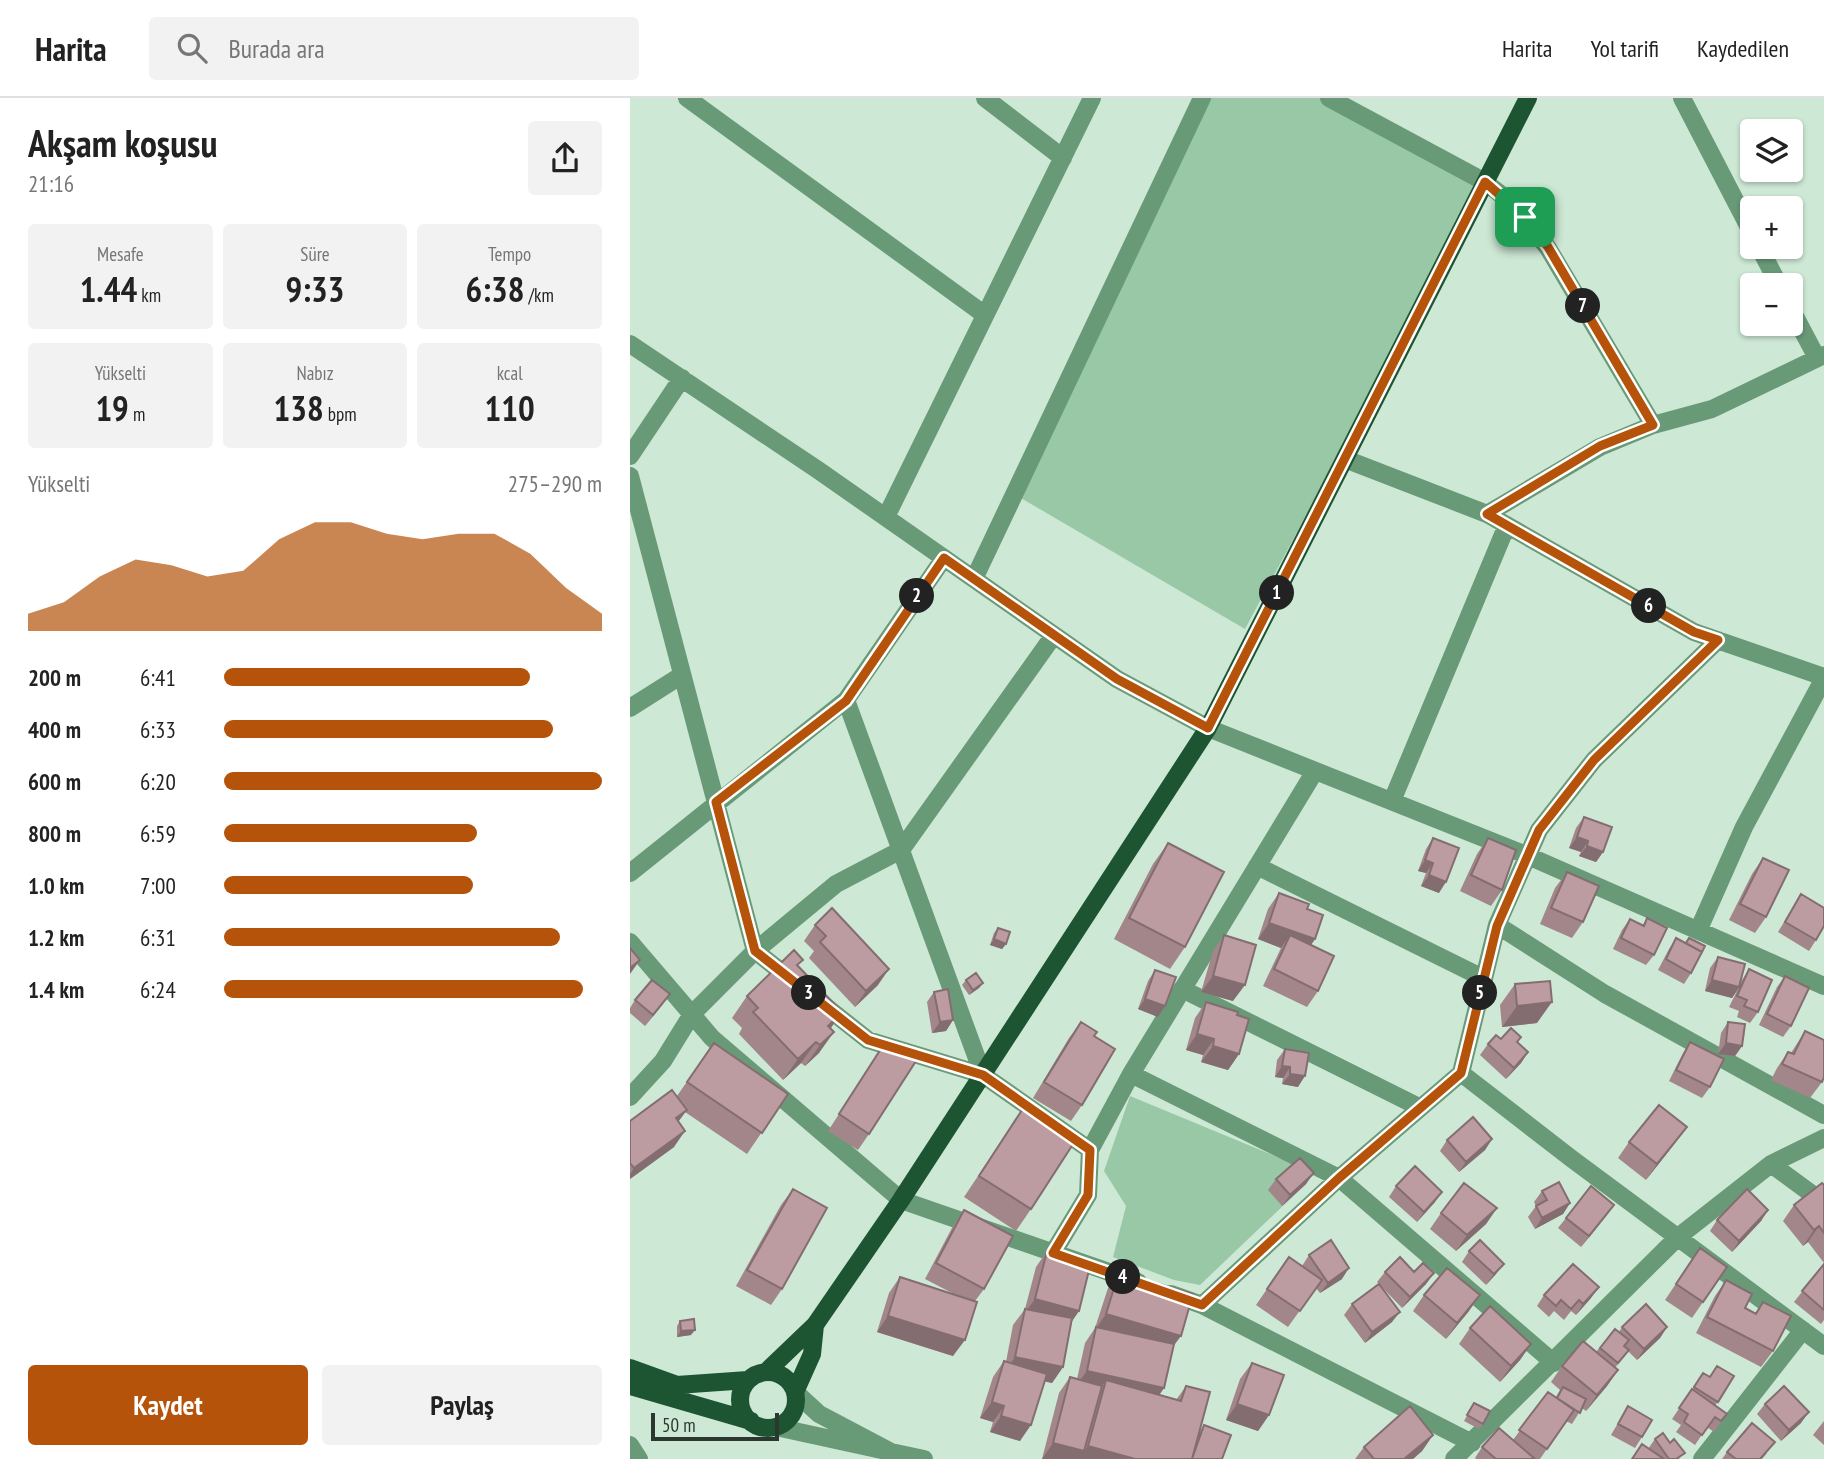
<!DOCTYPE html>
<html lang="tr">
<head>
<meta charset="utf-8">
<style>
  :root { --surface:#fff; --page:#f2f2f2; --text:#222; --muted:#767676; --line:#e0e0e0; --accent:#b45309 }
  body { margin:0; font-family:"PT Sans Narrow",sans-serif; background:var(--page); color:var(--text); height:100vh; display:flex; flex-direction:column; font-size:26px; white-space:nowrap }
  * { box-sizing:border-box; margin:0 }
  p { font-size:23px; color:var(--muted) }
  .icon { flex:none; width:38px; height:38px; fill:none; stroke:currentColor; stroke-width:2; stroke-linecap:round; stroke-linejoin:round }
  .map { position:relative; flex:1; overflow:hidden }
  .details { display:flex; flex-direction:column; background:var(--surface); width:630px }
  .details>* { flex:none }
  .controls { position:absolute; left:1110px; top:21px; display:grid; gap:14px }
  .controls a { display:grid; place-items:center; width:63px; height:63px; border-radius:7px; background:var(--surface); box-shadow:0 2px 5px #0004; font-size:35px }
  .scale { position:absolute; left:21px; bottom:18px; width:128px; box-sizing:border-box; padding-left:7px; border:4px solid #2c372f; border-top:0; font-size:19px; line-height:24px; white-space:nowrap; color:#2c372f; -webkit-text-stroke:5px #cde8d5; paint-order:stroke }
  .pin { position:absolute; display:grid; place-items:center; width:60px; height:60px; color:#fff; margin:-30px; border-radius:14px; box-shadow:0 4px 10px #0006 }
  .km { position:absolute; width:35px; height:35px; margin:-18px; border-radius:50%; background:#222; color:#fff; font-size:19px; line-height:35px; text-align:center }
  .round { display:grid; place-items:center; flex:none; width:74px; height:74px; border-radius:7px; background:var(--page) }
  .headline { display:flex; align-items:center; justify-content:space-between; height:119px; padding:0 28px }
  h1 { font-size:38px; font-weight:600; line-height:52px }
  .metrics { display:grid; grid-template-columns:repeat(3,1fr); gap:10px; height:119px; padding:7px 28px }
  .metrics div { display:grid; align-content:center; border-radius:7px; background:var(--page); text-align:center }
  .metrics b { font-size:35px; font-weight:600 }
  .metrics small { font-size:19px; font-weight:400 }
  .metrics p { font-size:19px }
  .chart { height:196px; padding:14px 28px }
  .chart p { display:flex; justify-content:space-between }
  .chart svg { width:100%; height:126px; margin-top:7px; fill:var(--accent); opacity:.7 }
  .cta { display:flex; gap:14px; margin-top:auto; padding:14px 28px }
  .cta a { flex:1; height:80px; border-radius:7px; background:var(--accent); color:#fff; font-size:28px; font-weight:600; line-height:80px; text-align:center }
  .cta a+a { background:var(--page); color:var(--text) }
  ul { padding:0 28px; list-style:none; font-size:23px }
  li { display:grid; grid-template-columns:112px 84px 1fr; align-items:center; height:52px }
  li i { height:18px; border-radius:9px; background:var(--accent) }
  header { display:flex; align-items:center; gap:42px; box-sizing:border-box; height:98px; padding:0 35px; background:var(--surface); border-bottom:2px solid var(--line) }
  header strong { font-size:33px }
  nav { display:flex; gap:38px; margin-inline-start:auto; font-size:24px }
  .search { width:490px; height:63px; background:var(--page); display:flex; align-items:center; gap:18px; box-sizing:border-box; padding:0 24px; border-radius:7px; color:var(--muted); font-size:26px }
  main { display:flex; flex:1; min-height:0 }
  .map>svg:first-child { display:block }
  .park { fill:#99c8a7 }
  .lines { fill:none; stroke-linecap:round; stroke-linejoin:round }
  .minor { stroke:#699a78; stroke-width:18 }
  .major { stroke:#1d5533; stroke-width:18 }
  .wall { fill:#a2868a }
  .shaded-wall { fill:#846d70 }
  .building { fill:#bc9ca0; stroke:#846d70; stroke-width:2 }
  .route-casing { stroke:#fff; stroke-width:14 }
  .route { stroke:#b45309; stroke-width:9 }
</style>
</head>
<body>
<header>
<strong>Harita</strong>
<div class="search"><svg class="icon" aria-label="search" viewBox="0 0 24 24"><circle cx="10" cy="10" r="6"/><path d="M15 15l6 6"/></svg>Burada ara</div>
<nav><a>Harita</a><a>Yol tarifi</a><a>Kaydedilen</a></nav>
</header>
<main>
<section class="details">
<div class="headline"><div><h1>Akşam koşusu</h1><p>21:16</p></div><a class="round"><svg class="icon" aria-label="share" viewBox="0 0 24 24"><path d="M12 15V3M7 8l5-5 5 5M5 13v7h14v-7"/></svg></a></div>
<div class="metrics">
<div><p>Mesafe</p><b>1.44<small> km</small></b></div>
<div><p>Süre</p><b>9:33</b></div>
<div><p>Tempo</p><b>6:38<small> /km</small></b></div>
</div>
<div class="metrics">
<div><p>Yükselti</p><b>19<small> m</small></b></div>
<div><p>Nabız</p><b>138<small> bpm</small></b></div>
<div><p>kcal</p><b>110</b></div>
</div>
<div class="chart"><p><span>Yükselti</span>275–290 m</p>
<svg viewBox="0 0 160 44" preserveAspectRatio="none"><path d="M0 44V38L10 34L20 25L30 19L40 21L50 25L60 23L70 12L80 6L90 6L100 10L110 12L120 10L130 10L140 17L150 29L160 38V44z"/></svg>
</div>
<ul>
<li><b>200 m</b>6:41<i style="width:81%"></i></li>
<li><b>400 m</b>6:33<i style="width:87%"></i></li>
<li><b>600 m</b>6:20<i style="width:100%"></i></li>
<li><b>800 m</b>6:59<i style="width:67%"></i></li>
<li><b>1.0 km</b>7:00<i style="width:66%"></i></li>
<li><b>1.2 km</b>6:31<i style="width:89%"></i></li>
<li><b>1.4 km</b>6:24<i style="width:95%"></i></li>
</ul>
<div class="cta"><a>Kaydet</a><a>Paylaş</a></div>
</section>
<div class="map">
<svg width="1194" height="1361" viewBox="0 0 1194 1361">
  <rect width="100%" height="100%" fill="#cde8d5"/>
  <!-- park -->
  <path class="park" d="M572 0H699L855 84 615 531 384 396Z
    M500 998 662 1065 677 1085 570 1187 544 1182 483 1159 496 1108 474 1073Z"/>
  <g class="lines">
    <!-- minor -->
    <path class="minor" d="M57 0 355 217
      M355 0 433 60
      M699 0 855 84 883 106 918 150 1023 327
      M1052 0 1122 135
      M1129 149 1149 187
      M1160 209 1187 260
      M0 246 188 372 487 581 578 630 896 757 1194 888
      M0 358 52 280
      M715 361 857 416 1064 534 1194 579
      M0 378 125 853 166 885
      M857 416 970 349 1023 327 1082 311 1194 257
      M256 419 462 0
      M344 481 572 0
      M216 602 353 977
      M0 610 52 577
      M762 703 877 427
      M627 768 853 880
      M0 775 216 602 314 460
      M867 827 975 896 1194 1017
      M1068 833 1114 729 1194 580
      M0 844 82 940 271 1102 508 1184
      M552 891 789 1009
      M190 904 238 942 353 977 460 1052
      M831 975 942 1061 1194 1248
      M501 976 709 1080 924 1265
      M0 999 33 963 62 916 125 853 206 786 271 752 424 537
      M1141 1066 1194 1105
      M423 1155 458 1097 460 1052 501 976 685 673
      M541 1196 572 1207 842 1345
      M572 1207 709 1080 831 975 867 827 909 732 964 662 1088 542
      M146 1329 261 1354 189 1316 165 1294
      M0 1347 9 1361
      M261 1354 294 1361
      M824 1361 1048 1139 1141 1066 1194 1040
      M1072 1361 1173 1232"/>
    <!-- major -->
    <path class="major" d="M0 1270 47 1287 118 1282
      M136 1274 185 1227 271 1102 578 630 898 0
      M110 1302a28 28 0 1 1 56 0a28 28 0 1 1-56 0Z
      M0 1288 121 1323
      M165 1294 182 1256 185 1227"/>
  </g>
  <!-- wall -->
  <path class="wall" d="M954 719 973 754 966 764 949 758 951 754 939 750 946 730Z
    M803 740 809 795 791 788 796 775 788 773 796 751Z
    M858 740 872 792 861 808 830 793 847 756Z
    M538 745 555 849 540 871 484 841 523 766Z
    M1133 760 1136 819 1125 835 1099 822 1122 776Z
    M937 774 953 824 942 840 910 826 925 790Z
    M649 795 677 811 685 841 681 847 688 893 677 909 633 888 651 850 628 841 638 811Z
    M1171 796 1186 842 1179 853 1148 834Z
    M1017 820 1024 857 1016 867 983 851 992 832 1000 821 1012 828Z
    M185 827 248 887 225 909 179 860 184 853 174 843Z
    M368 830 376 846 372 851 360 847 364 835Z
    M594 837 603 903 571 894 583 853Z
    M1046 840 1056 845 1059 840 1061 875 1054 886 1028 872 1039 851Z
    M1088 859 1110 885 1119 871 1128 914 1120 925 1107 919 1109 913 1099 909 1107 893 1102 900 1075 893 1080 870Z
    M168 869 212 914 201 930 189 955 175 968 171 965 153 982 109 936 112 930 102 920 117 898Z
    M525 872 528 919 508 911 518 883Z
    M1155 878 1161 928 1153 939 1129 927 1147 889Z
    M336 882 353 885 349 890 339 897 332 887Z
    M885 886 907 925 872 929 870 907Z
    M304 894 323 922 316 933 302 935 297 904Z
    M40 896 15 928 0 915V910L5 902Z
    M576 904 607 917 609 956 598 972 571 964 573 957 556 952 565 920Z
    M451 924 464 938 452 1007 441 1023 403 1000 439 940Z
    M1098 924 1112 948 1105 958 1088 956 1091 935Z
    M1175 933 1192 984 1180 1000 1141 982 1147 970 1158 954 1161 955Z
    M891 939 887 944 898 954 891 965 876 981 850 957 858 946 871 941Z
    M256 943 239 1036 228 1052 198 1033Z
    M1060 944 1080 989 1072 1000 1039 983 1053 955Z
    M84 945 158 996 117 1056 55 1014 48 1024 44 1049 0 1081V1023L47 998Z
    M655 951 668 989 652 986 653 980 645 979 647 962Z
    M394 1009 401 1111 386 1133 334 1099Z
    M862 1041 855 1052 829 1074 810 1053 817 1042Z
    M999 1044 1045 1045 1016 1082 988 1060Z
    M646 1081 676 1086 652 1108 638 1092Z
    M1194 1087V1165L1178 1144 1173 1148 1153 1123 1164 1107Z
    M766 1088 805 1104 787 1124 759 1099Z
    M163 1091 152 1191 141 1207 106 1188 151 1107Z
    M912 1093 940 1105 933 1116 905 1131 898 1119 906 1108 904 1104Z
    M867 1110 856 1126 826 1153 800 1131 811 1115Z
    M334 1112 354 1191 345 1203 323 1258 247 1234 259 1195 270 1179 324 1196 295 1181 323 1128Z
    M1138 1112 1131 1123 1102 1154 1080 1133 1087 1122Z
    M976 1118 951 1149 928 1130 936 1120Z
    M1070 1150 1097 1169 1062 1220 1035 1202Z
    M417 1153 449 1213 442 1223 433 1269 422 1285 415 1283 390 1343 360 1334 363 1324 350 1320 363 1279 374 1263 376 1264 383 1227 395 1211 406 1169Z
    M839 1153 866 1176 856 1187 832 1164Z
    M679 1157 712 1181 690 1195 686 1190 658 1229 626 1207 659 1159 672 1168Z
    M1194 1166V1222L1191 1226 1164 1204Z
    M489 1174 543 1250 534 1290 529 1297 546 1302 556 1288 569 1335 574 1327 592 1361H412L429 1295 440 1279 447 1281 455 1245 465 1230 478 1190Z
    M755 1174 804 1175 796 1186 772 1210 749 1186 762 1224 735 1245 714 1217 722 1206 749 1186 747 1184Z
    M1096 1182 1115 1210 1125 1215 1133 1204 1143 1253 1131 1269 1066 1235 1085 1198Z
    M794 1197 839 1213 816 1241 783 1213Z
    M914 1197 961 1200 946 1217 941 1213 934 1222 924 1213 919 1219 907 1208Z
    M50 1223 61 1237 47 1239V1228Z
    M992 1229H1037L1030 1240 1007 1262 998 1253 985 1270 988 1272 977 1288 956 1313 952 1310 942 1326 936 1323 910 1361H846L845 1360 852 1349 883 1342 918 1294 926 1299 930 1292 921 1284 932 1268 966 1254 985 1231 989 1234Z
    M840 1230 901 1246 890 1262 870 1284 829 1246Z
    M622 1265 639 1317 628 1333 596 1322 610 1281Z
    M1087 1268 1104 1278 1085 1308 1097 1316 1084 1334 1077 1329 1065 1347 1046 1334 1051 1327 1042 1321 1073 1275 1079 1279Z
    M844 1305 853 1326 849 1331 834 1323Z
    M1135 1306 1171 1325 1151 1343 1127 1316Z
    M998 1308 1012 1339 1005 1350 981 1337Z
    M1194 1323V1347L1183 1337Z
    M803 1337 792 1353 783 1361H725L734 1349Z
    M1025 1341 1050 1361H1002L1018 1351Z
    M1097 1354 1137 1355 1132 1361H1092Z"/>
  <!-- shaded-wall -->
  <path class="shaded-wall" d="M947 739 958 743 951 754 939 750Z
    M957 748 973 754 966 764 949 758Z
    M795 762 803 765 796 775 788 773Z
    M799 777 816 784 809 795 791 788Z
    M639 825 685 841 674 857 660 837 651 850 628 841Z
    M364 841 376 846 372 851 360 847Z
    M10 862 0 876V870Z
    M259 871 248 887 225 909 236 893Z
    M583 878 615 887 603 903 571 894Z
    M1082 882 1109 889 1102 900 1075 893Z
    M353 885 349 890 339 897 343 892Z
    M40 896 32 907 15 928 23 917Z
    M515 901 535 908 528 919 508 911Z
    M922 904 907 925 872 929 887 908Z
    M212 914 197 935 198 928Z
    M323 922 316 933 302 935 310 924Z
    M204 934 189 955 175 968 190 947Z
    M567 936 584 941 573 957 556 952Z
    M186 944 171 965 153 982 168 961Z
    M1096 945 1112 948 1105 958 1088 956Z
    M583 948 609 956 598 972 571 964Z
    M898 954 891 965 876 981 884 970Z
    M652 968 660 969 653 980 645 979Z
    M660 976 675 978 668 989 652 986Z
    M57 1012 45 1028 46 1020Z
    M1057 1029 1045 1045 1016 1082 1027 1066Z
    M55 1033 44 1049 0 1081V1076L4 1070Z
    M862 1041 855 1052 829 1074 836 1064Z
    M684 1075 676 1086 652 1108 660 1097Z
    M812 1094 805 1104 787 1124 794 1114Z
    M940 1105 933 1116 905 1131 912 1120Z
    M984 1107 976 1118 951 1149 959 1138Z
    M867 1110 856 1126 826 1153 837 1137Z
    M1138 1112 1131 1123 1102 1154 1109 1143Z
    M1189 1128 1178 1144 1173 1148 1184 1132Z
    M874 1166 866 1176 856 1187 864 1176Z
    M719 1170 712 1181 690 1195 698 1185Z
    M804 1175 796 1186 772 1210 780 1199Z
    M969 1189 961 1200 946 1217 953 1206Z
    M850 1197 839 1213 816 1241 827 1225Z
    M405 1201 449 1213 438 1229 393 1217Z
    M770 1214 762 1224 735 1245 742 1234Z
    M476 1216 551 1238 539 1254 465 1232Z
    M258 1218 335 1242 323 1258 247 1234Z
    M1037 1229 1030 1240 1007 1262 1014 1251Z
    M65 1232 61 1237 47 1239 51 1233Z
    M901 1246 890 1262 870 1284 881 1268Z
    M385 1259 433 1269 422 1285 374 1275Z
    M988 1272 977 1288 956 1313 967 1297Z
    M457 1273 534 1290 523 1306 476 1282 468 1294 445 1289Z
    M362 1304 374 1308 363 1324 350 1320Z
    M607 1306 639 1317 628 1333 596 1322Z
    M1179 1314 1171 1325 1151 1343 1159 1332Z
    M371 1318 401 1327 390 1343 360 1334Z
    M803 1337 792 1353 783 1361H774Z
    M423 1345 454 1353 458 1348 505 1361H412Z"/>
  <!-- building -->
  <path class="building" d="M954 719 982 729 973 754 957 748 958 743 947 739Z
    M803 740 829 750 816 784 799 777 803 765 795 762Z
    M858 740 886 752 872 792 841 777Z
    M538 745 594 774 555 849 499 820Z
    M1133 760 1159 772 1136 819 1110 806Z
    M937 774 969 788 953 824 921 810Z
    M649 795 679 806 677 811 693 817 685 841 639 825Z
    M1171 796 1194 810V828L1186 842 1155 824Z
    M202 810 259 871 236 893 190 844 196 838 185 827Z
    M1017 820 1037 830 1024 857 991 840 1000 821 1014 828Z
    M368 830 380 834 376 846 364 841Z
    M594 837 626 847 615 887 583 878Z
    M660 837 704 858 688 893 644 871Z
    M1046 840 1072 854 1061 875 1036 861Z
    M1059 840 1075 848 1072 854 1056 845Z
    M0 850 10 862 0 870Z
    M164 852 173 862 167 867 212 914 198 928 204 934 190 947 186 944 168 961 123 914 128 910 117 898Z
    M1088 859 1115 866 1109 889 1082 882Z
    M1119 871 1142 882 1128 914 1114 908 1117 902 1107 898Z
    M525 872 546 879 535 908 515 901Z
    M346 875 353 885 343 892 336 882Z
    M1155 878 1179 890 1161 928 1137 916Z
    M22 882 40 896 23 917 5 902Z
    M920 883 922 904 887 908 885 886Z
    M318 891 323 922 310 924 304 894Z
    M576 904 608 914 607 917 619 921 609 956 583 948 584 941 567 936Z
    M451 924 467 934 464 938 485 951 452 1007 414 984Z
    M1098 924 1115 926 1112 948 1096 945Z
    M881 930 891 939 887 944 898 954 884 970 858 946 866 937 871 941Z
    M1175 933 1194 942V979L1192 984 1152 966 1158 954 1164 956Z
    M256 943 286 963 239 1036 209 1016Z
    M1060 944 1094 961 1080 989 1046 972Z
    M84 945 158 996 132 1035 57 984Z
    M655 951 679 955 675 978 660 976V969L652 968Z
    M42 992 57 1012 46 1020 55 1033 4 1070 0 1065V1023Z
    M1029 1007 1057 1029 1027 1066 999 1044Z
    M394 1009 445 1043 401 1111 349 1078Z
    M843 1019 862 1041 836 1064 817 1042Z
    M670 1060 684 1075 660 1097 646 1081Z
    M785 1068 812 1094 794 1114 766 1088Z
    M929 1084 940 1105 912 1120 906 1108 917 1102 912 1093Z
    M834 1085 867 1110 837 1137 811 1115Z
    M1192 1085 1194 1087V1135L1189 1128 1184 1132 1164 1107Z
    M961 1088 984 1107 959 1138 936 1120Z
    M163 1091 197 1110 152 1191 117 1172Z
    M1117 1091 1138 1112 1109 1143 1087 1122Z
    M334 1112 383 1138 354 1191 306 1165Z
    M701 1142 719 1170 698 1185 679 1157Z
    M850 1142 874 1166 864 1176 839 1153Z
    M1070 1150 1097 1169 1073 1204 1046 1186Z
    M417 1153 461 1164 449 1213 405 1201Z
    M659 1159 692 1182 670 1213 637 1191Z
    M770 1159 784 1174 793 1165 804 1175 780 1199 755 1174Z
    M943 1166 969 1189 953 1206 949 1202 941 1211 931 1202 926 1208 914 1197Z
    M1194 1166V1212L1172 1193Z
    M817 1170 850 1197 827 1225 794 1197Z
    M489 1174 563 1196 551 1238 476 1216Z
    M270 1179 347 1204 335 1242 258 1218Z
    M1096 1182 1122 1196 1115 1210 1126 1216 1133 1204 1161 1218 1143 1253 1077 1219Z
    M749 1186 770 1214 742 1234 722 1206Z
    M1016 1206 1037 1229 1014 1251 992 1229Z
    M860 1208 901 1246 881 1268 840 1230Z
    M395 1211 442 1220 433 1269 385 1259Z
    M64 1221 65 1232 51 1233 50 1223Z
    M466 1229 544 1246 534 1290 457 1273Z
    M985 1231 999 1242 994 1248 999 1252 988 1265 970 1250Z
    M953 1243 988 1272 967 1297 932 1268Z
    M374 1263 417 1276 401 1327 371 1318 374 1308 362 1304Z
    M622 1265 654 1277 639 1317 607 1306Z
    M1087 1268 1104 1278 1088 1304 1064 1289 1073 1275 1080 1279Z
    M440 1279 472 1288 454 1353 423 1345Z
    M476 1282 551 1303 556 1288 580 1294 562 1361H505L458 1348Z
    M1154 1288 1179 1314 1159 1332 1135 1306Z
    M933 1289 956 1301 950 1315 927 1300Z
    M1062 1291 1097 1316 1091 1323 1085 1319 1072 1337 1054 1324 1058 1316 1049 1310Z
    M918 1294 944 1312 917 1351 889 1332Z
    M844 1305 860 1313 853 1326 837 1317Z
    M780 1308 803 1337 774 1361H744L734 1349Z
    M998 1308 1022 1322 1012 1339 988 1326Z
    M1122 1325 1145 1344 1130 1361H1106L1097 1354Z
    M574 1327 601 1337 592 1361H562Z
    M869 1330 905 1361H866L852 1349Z
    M1033 1335 1040 1345 1044 1341 1055 1355 1046 1361H1039L1025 1341Z
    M1012 1346 1034 1361H1002Z"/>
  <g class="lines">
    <defs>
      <path id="route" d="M855 84 895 119 918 149 1023 327 970 348 857 416 1064 534 1088 542 964 662 909 732 867 828 831 975 709 1080 572 1207 423 1155 458 1097 460 1052 353 977 238 942 125 853 86 704 216 603 314 460 487 581 578 630Z"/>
    </defs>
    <!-- route casing -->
    <use href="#route" class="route-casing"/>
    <!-- route -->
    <use href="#route" class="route"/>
  </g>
</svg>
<div class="controls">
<a><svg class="icon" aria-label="layers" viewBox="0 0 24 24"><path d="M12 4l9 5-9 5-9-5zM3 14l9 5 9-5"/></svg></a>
<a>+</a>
<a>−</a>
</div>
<div class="scale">50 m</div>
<div class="pin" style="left:895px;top:119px;background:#1e9e55"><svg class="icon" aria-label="arrive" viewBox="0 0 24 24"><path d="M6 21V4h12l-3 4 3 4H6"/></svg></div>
<b class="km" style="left:647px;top:495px">1</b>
<b class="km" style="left:287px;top:498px">2</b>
<b class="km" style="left:179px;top:895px">3</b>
<b class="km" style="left:493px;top:1179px">4</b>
<b class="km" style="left:850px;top:895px">5</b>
<b class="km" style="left:1019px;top:508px">6</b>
<b class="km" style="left:953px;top:208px">7</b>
</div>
</main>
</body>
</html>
